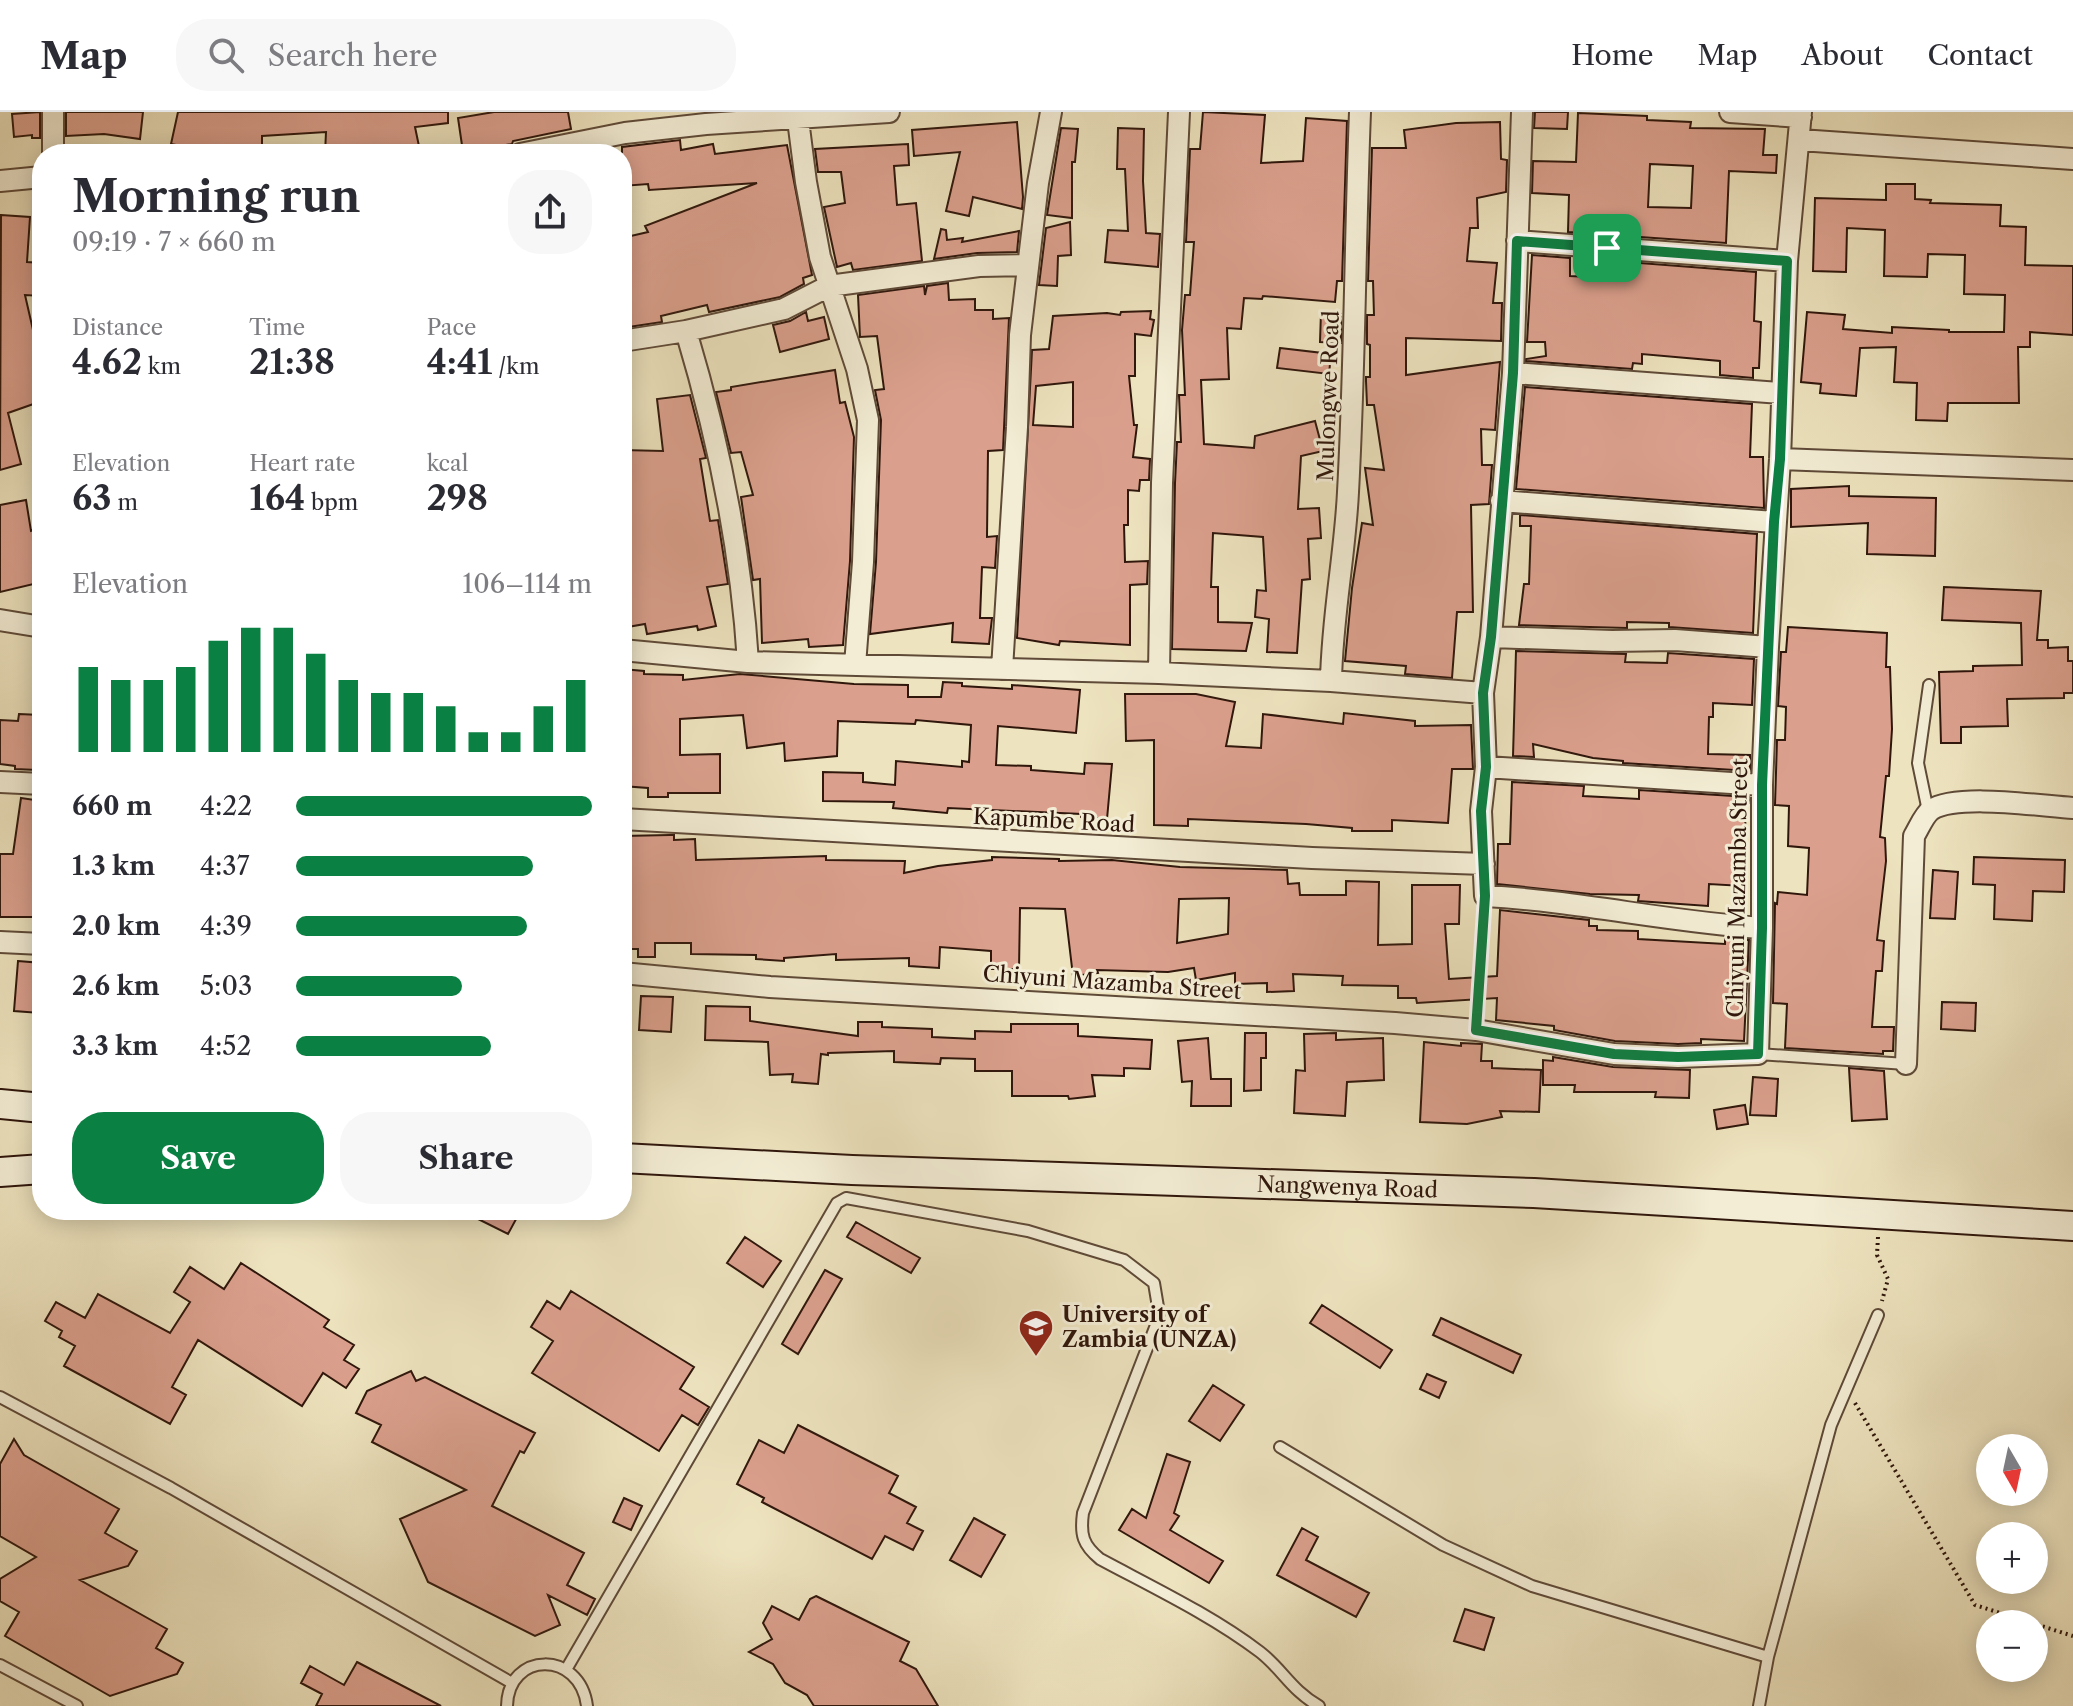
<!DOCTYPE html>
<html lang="en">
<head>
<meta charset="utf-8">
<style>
  :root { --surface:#fff; --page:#f7f7f7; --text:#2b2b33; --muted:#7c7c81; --line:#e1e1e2; --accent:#0b8043 }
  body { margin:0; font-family:"Libre Caslon Text",serif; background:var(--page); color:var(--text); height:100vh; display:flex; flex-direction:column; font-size:30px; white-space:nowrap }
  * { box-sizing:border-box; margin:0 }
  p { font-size:26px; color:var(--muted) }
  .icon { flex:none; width:44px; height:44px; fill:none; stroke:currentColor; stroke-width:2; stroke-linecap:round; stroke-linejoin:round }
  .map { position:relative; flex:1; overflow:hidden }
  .panel { position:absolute; left:32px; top:32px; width:600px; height:1076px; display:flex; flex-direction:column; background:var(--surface); border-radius:32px; box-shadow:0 4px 20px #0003 }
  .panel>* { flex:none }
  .needle { width:52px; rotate:171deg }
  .controls { position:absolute; left:1976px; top:1322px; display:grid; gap:16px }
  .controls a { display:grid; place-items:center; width:72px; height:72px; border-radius:50%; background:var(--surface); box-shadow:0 4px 20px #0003; font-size:40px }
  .pin { position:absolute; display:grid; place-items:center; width:68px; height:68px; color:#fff; margin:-34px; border-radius:16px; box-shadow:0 4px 12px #0006 }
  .round { display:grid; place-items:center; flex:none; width:84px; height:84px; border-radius:32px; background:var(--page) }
  .summary { display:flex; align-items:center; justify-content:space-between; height:136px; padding:0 40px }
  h1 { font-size:44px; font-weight:700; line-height:60px }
  .figures { display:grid; grid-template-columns:repeat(3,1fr); gap:12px; height:136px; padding:8px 40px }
  .figures div { display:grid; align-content:center }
  .figures b { font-size:34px; font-weight:700 }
  .figures small { font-size:22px; font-weight:400 }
  .figures p { font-size:22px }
  .chart { height:224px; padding:16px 40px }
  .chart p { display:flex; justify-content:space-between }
  .chart svg { width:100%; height:144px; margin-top:8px; stroke:var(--accent); stroke-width:6 }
  .primary-button { display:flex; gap:16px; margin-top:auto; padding:16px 40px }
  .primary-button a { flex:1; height:92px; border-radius:32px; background:var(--accent); color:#fff; font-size:32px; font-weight:700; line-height:92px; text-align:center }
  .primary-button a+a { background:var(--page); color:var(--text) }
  ul { padding:0 40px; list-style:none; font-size:26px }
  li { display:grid; grid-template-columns:128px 96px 1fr; align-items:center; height:60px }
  li i { height:20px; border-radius:10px; background:var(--accent) }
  header { display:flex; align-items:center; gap:48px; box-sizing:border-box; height:112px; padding:0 40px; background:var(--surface); border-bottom:2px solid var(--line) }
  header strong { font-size:38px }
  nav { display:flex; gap:44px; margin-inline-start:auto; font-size:28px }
  .search { width:560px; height:72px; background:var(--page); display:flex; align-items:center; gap:20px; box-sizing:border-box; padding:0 28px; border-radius:32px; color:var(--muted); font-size:30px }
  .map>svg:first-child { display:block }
  .building { fill:#dba08d; stroke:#30170c; stroke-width:2; fill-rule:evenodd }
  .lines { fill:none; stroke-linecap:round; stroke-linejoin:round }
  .lane-casing { stroke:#5f4a38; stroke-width:14 }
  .street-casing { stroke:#5f4a38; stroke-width:24 }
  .secondary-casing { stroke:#30170c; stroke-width:32 }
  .path { stroke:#30170c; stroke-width:4; stroke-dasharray:2 4; stroke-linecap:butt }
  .lane { stroke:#f3edd5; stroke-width:10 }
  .street { stroke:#f3edd5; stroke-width:20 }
  .secondary { stroke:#f3edd5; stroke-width:28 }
  .route-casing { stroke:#fff; stroke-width:16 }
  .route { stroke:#0b8043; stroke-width:10 }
  .labels { text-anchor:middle; stroke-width:6; stroke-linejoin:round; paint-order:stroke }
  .street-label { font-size:22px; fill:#30170c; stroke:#f3edd5 }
  .poi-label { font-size:22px; font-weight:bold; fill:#30170c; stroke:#f3edd5; text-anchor:start }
</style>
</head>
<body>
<header>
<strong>Map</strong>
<div class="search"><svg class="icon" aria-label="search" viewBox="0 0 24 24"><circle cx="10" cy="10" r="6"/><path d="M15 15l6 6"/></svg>Search here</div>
<nav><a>Home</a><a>Map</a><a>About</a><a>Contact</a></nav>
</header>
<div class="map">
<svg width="2073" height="1594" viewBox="0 0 2073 1594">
  <rect width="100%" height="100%" fill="#ede3be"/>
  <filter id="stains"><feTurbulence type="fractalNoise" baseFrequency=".0025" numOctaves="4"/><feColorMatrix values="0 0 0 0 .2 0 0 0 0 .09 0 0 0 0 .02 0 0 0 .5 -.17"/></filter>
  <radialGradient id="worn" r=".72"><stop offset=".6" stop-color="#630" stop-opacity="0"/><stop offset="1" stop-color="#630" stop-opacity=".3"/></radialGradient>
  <!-- building -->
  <path class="building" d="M40 0V26H32V23L14 25 12 2Z
    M66 0H143L140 27 104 22 66 24Z
    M178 0H448V11L415 15 420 39 406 42H325L326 20 262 24V41H216L171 32Z
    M494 0H568L571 17 513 29 512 32 463 40 458 6Z
    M1203 0 1265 3 1261 51 1303 49 1306 6 1347 9 1342 169H1337L1335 190 1263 184 1262 187 1244 186 1241 217 1227 216 1229 267 1201 268 1204 332 1254 336 1255 324 1315 309 1323 339 1301 344 1298 397 1319 396 1321 426 1308 427 1310 467 1302 468 1297 541 1267 540 1269 507 1255 505 1257 478 1266 479 1263 425 1213 421 1211 475H1218V510L1252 511 1246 539 1172 537 1175 371 1177 330H1181L1179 283H1185L1182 218 1185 183H1190L1194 130H1186L1190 37H1200Z
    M1535 0H1568L1567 17 1534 16Z
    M1578 1 1647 4V8L1691 10 1690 16 1765 17 1763 43H1777L1776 61 1729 59 1726 131 1568 120 1569 83 1532 81 1533 49 1576 50ZM1650 52 1693 54 1691 96 1648 95Z
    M1017 10 1023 85 1022 97 973 85 969 104 946 99 960 40 914 44 912 18Z
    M1500 10 1501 47 1507 48 1506 80 1477 86 1478 116H1470L1467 149 1497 151 1493 191H1502L1501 229 1406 226V263L1500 250 1495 318 1481 317 1482 353H1492L1489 392 1471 393 1473 500H1457L1452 566 1405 562 1406 554 1345 549 1352 476 1362 411 1373 413 1365 356 1384 358 1374 293H1367L1366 269V265H1370V233L1367 232V203H1374L1373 169H1368L1372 36H1406L1404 18 1456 11Z
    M1061 16 1078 17 1075 50H1072V106L1047 103Z
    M1118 16 1144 17 1143 69 1146 121 1160 122 1158 155 1105 150 1108 118 1128 119 1125 57H1117Z
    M680 28 681 38 713 32 715 42 787 33 812 163 803 166 804 172 780 185 709 200 707 193 661 204 662 210 622 216V126L648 120 645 114 757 71 649 78 648 72 622 74V35Z
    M908 32 909 53 894 54 897 93 916 91 922 149 853 158 851 151 837 155 824 95 845 91 841 60H818L815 37Z
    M1886 72H1915V87L1931 88 1930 91 2001 93 2000 114 2026 115 2025 153 2073 154V223L2030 220V235H2018L2019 291H1948L1947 309 1916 308 1917 271 1894 270 1896 235 1860 236 1856 284 1820 281 1821 272 1801 270 1807 200 1845 203 1843 217 1892 221V215L1949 218V220H2004L2005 183 1964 182 1965 143 1928 142 1927 165 1884 164 1885 118 1847 116 1846 160 1813 159 1815 86 1886 88Z
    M1 103 30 105 27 150 42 151V184L25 183 39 244 42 243V289L8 301 21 352 0 358Z
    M1070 110 1071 143 1058 144 1057 174 1039 173 1046 116Z
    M941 117 946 118 947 128 963 126 962 130 1019 119 1017 140 977 141 934 147Z
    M1532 143 1570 146V164L1613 166 1614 149 1756 160 1754 209 1761 210 1759 256H1753V266L1720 263V249L1642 242V252L1633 251 1632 257 1526 249V247L1546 244 1545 230H1527Z
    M948 171 949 188 975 187V198H993V207L1009 206 1003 338 988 339 987 425 997 424 995 456 982 455 980 506H992L989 532 952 530 953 511 870 522 876 450 881 308 875 278 884 277 877 224 860 225 858 183 924 174 925 183 927 174Z
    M1151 199 1150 207 1154 208 1151 224 1135 222V264H1129L1134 313H1137L1133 345 1150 347 1149 368H1140L1139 379 1128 378V413H1124L1125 450 1148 449 1147 472 1130 473V533L1060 529 1059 533 1017 526 1032 238 1049 237 1053 204 1107 201 1120 203 1121 200ZM1073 270V315L1033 313 1036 274Z
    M806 200 808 209 824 205 829 227 780 240 773 213 790 209Z
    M1321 200 1341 202V231L1320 230Z
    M1280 236 1331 242 1329 262 1277 256Z
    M835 258 840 291 845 290 854 325 850 449 843 533 809 535 808 527 762 531 760 467 753 468 741 385 753 383 741 340 731 341 716 280 731 278V275Z
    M1525 275 1752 292 1750 345H1763L1764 396 1516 377Z
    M690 283 706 346 700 347 710 409 718 408 728 472 707 475 716 514 698 518 697 514 647 522 645 512 622 516V338L663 339 657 287Z
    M1849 374V384L1936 386 1935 444 1867 442 1868 411 1791 415V377Z
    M26 388 31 419 42 415V470L0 480V393Z
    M1520 403 1757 422 1753 521 1669 515V511L1627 510V516L1519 513 1524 472H1529L1531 414H1520Z
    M1944 475 2041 479 2037 528H2048V536L2068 535V549H2073V581H2064V586L2007 587 2008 614 1961 615V631H1941L1939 560 1973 559V554L2022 553 2021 511 1942 508Z
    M1788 515 1887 521 1886 555H1890L1892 617 1889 664H1886L1880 725 1885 726 1886 749 1877 828 1884 829 1882 859H1876L1872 915H1894L1893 939H1883V942L1785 936 1787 892 1773 891 1775 791 1777 792 1778 780 1807 783 1809 736 1788 734 1789 694 1775 693 1777 628H1785L1786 595 1778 594 1781 540H1786Z
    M1516 539 1626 542 1625 550 1667 551 1668 541 1754 547 1752 593 1713 591V605H1709L1708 642 1750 643V659L1623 651V649L1593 646 1533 632 1534 645 1513 644Z
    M622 557 644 559V562L683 563V568L740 562 854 572 908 573V585H941L943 570 962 571V574L1012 577V573L1080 578 1076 621 998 614 996 653 1031 654V658L1084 662 1085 651 1112 652 1107 707 1081 705V702L948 696 947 701 893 696 894 690 823 689V660L863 661V670L895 673 896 649 962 655V649L969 650 971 613 916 608 915 612 838 609 837 644 785 649 784 631 747 636 743 603 680 607V643L720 642V681H668V685H648V676L622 674Z
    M1125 582H1196L1235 590 1226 634 1261 636 1263 602 1343 612 1344 601 1415 609V614L1471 613 1473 657H1452L1448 711 1392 708V719H1352V716L1306 712 1188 707V714L1154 713V628L1126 629Z
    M19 602 40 603 37 658 15 657V654L0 652V608L18 609Z
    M1512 670 1584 674 1583 684 1639 687V678L1749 685V691H1746L1743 774 1709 772 1708 794 1638 789 1639 783 1590 782 1497 772 1498 732H1510Z
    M21 686 42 689 38 744H42V805H0V742H13Z
    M670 723H674V728L695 727 696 748 826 744V748L905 749 904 761 938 754 992 748V745L1059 747V749L1112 748 1180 755 1287 758 1288 772 1299 771 1300 783H1346V769L1379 770 1378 833 1412 832V773H1460L1459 812H1445L1449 867 1497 864 1500 798 1589 808V814H1597V818L1638 819V827L1725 832V827L1749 828 1744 929 1701 927V931L1678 932 1615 929 1554 918V914L1496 908 1497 886 1417 891 1416 886H1398V874L1342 873 1343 864 1293 862 1294 879 1267 880V871L1235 872V861L1196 868 1194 856 1168 860 1097 858 1098 861 1073 864 1065 797 1020 796 1019 857H991V839L940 835 939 856 909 854V846L836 848V842L784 846V849L756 847V843L691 842V831H655V845H638V837H622V724ZM1229 786 1228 822 1177 831 1179 787Z
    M1974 745 2065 748 2064 780 2033 779 2032 809 1994 807 1995 773 1973 772Z
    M1933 758 1958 760 1955 807 1930 806Z
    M18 849 42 851 40 901 14 899Z
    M641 884 673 885 671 920 639 918Z
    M1942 890 1976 891 1975 919 1941 917Z
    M706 894 750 895V909L858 924V910H882V915L932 917V925L975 927V919L1011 920V912H1078V924L1152 928 1150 957 1124 956V964L1092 963 1095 984 1069 987 1068 984H1012V959H975V947L941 946 940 952 894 950V939L828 941V943L821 942 818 972 792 970 793 962 770 963 768 930 705 928Z
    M1245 921H1266V946H1261V978L1244 979Z
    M1336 921V928L1383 926 1384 968 1347 970 1345 1004 1294 1001 1296 958 1305 959 1304 922Z
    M1208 926 1211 967H1231V994H1191L1192 969 1182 970 1178 929Z
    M1424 930 1461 934V931L1482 932 1481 949H1492V956L1541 958 1539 1000 1500 999 1502 1005 1467 1012 1420 1010Z
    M1553 945 1613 955 1690 958 1689 986 1655 985 1656 980H1574L1575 973H1543V948L1553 949Z
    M1849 956 1884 959 1887 1007 1852 1009Z
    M1753 965 1778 967 1776 1004 1750 1003Z
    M1745 993 1748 1012 1717 1017 1714 998Z
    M460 1098H521L508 1122Z
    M856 1110 920 1146 911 1161 847 1125Z
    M745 1125 781 1149 763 1175 727 1151Z
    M241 1151 329 1208 324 1215 354 1233 344 1248 359 1257 346 1276 323 1261 302 1294 198 1228 172 1275 186 1283 170 1312 64 1254 75 1234 59 1225 62 1219 45 1209 56 1190 85 1206 98 1182 170 1221 190 1190 174 1180 190 1155 224 1177Z
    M825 1158 842 1167 798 1242 782 1232Z
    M571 1179 694 1255 680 1277 709 1295 698 1313 682 1303 659 1339 532 1261 553 1229 531 1215 547 1189 560 1197Z
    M1322 1193 1392 1238 1380 1256 1310 1211Z
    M1441 1206 1521 1243 1513 1261 1433 1223Z
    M411 1259 416 1269 425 1265 535 1321 524 1341 520 1339 492 1394 584 1441 567 1473 595 1487 587 1503 548 1483 560 1513 535 1524 428 1470 400 1407 466 1378 372 1330 381 1313 356 1301 367 1279Z
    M1427 1262 1446 1270 1439 1286 1420 1277Z
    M1213 1273 1244 1293 1220 1329 1189 1309Z
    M798 1313 898 1364 889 1381 916 1395 907 1411 923 1419 913 1438 885 1424 872 1447 762 1390 764 1386 737 1372 759 1328 784 1341Z
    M14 1327 24 1343 119 1397 105 1421 137 1439 128 1454 80 1468 167 1517 156 1536 183 1551 177 1562 110 1584 5 1524 19 1500 0 1489V1467L36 1445 0 1424V1352Z
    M1167 1342 1190 1350 1174 1401 1179 1404 1170 1418 1223 1449 1209 1471 1119 1418 1132 1397 1146 1406Z
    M624 1386 642 1394 631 1418 613 1410Z
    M974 1406 1005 1423 981 1465 950 1448Z
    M1302 1416 1318 1425 1306 1448 1369 1481 1356 1505 1277 1463Z
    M816 1484 909 1530 900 1549 916 1557 938 1594H814L807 1583 785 1571 773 1552 749 1540 772 1527 763 1511 772 1494 799 1508 810 1487Z
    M1465 1497 1494 1506 1484 1538 1454 1529Z
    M357 1550 441 1594H316L322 1582 301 1571 310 1554 344 1573Z"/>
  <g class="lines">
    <defs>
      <path id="lane" d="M1928 699 1918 651 1929 573
        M1758 942 1906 952
        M0 1285 171 1376 512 1571
        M1280 1335 1443 1433 1532 1474 1768 1545
        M0 1553 77 1594
        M567 1556 837 1091 846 1086 1028 1119 1124 1148 1154 1171 1159 1201 1156 1213 1083 1401C1080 1423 1083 1433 1100 1447 1154 1476 1211 1503 1260 1540 1283 1558 1291 1578 1319 1594
        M507 1594C508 1539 580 1538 587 1594
        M1759 1594 1768 1545 1831 1313 1878 1203"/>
      <path id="street" d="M53 0V42
        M797 0 806 70 820 145 857 257 868 308 863 450 855 553
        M1522 0 1513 261 1491 525 1483 581 1486 655 1481 699 1485 784C1578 789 1669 810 1762 816
        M1730 0 1801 5
        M1800 28 2073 47
        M520 42 625 21 706 12 889 0
        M0 69 42 65
        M1517 129 1787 149
        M686 219C719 329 741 436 748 550
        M622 229 686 219 784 197 829 174 979 154 1028 153
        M1513 261 1781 281
        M1780 347 2073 358
        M1501 389 1774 410
        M0 508 42 515
        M1491 525 1612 529 1675 528 1768 535
        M622 538 748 550 1159 561 1331 569 1483 581
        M1002 557 1017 315 1020 223 1038 71 1051 0
        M1159 561 1162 371 1179 0
        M1331 569C1332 505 1345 443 1348 380 1355 253 1355 127 1360 0
        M1486 655 1762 673
        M0 670 42 672
        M622 707 1312 746 1484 752
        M0 830 42 832
        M622 861 770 875 1395 911 1476 918 1614 942 1678 945 1758 942 1762 816V673L1768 535 1780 347 1787 149 1801 0
        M1906 952 1914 724C1919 716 1924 703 1931 698 1957 681 2040 694 2073 696"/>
      <g id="secondary">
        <path d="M0 992 42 996"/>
        <path id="s1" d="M622 1046 852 1058 1534 1081 2073 1114"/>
        <path d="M0 1060 42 1057"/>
      </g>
    </defs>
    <!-- lane casing -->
    <use href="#lane" class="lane-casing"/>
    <!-- street casing -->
    <use href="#street" class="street-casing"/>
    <!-- secondary casing -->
    <use href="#secondary" class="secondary-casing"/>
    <!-- path -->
    <path class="path" d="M1478 897 1484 802
      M1878 1125 1877 1143 1888 1167 1882 1189
      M1855 1291 1975 1493 2073 1524"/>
    <!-- lane -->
    <use href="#lane" class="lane"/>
    <!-- street -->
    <use href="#street" class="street"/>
    <!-- secondary -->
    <use href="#secondary" class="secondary"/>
  </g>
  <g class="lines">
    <defs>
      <path id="route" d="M1517 129 1787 149 1780 347 1774 410 1762 673V816L1758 942 1678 945 1614 942 1476 918 1485 784 1481 699 1486 655 1483 581 1491 525 1513 261Z"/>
    </defs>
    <!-- route casing -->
    <use href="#route" class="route-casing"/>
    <!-- route -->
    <use href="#route" class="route"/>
  </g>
  <!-- icons -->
  <defs>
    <symbol id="university-pin" viewBox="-11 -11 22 30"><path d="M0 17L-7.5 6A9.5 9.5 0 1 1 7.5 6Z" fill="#8f2418" stroke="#f3edd5"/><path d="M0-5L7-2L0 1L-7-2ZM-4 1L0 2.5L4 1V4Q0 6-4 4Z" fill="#fff"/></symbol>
  </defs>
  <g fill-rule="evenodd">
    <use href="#university-pin" x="1016" y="1195" width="40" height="54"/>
  </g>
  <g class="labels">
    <!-- street labels -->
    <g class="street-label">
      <text transform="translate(1328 284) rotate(-88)" y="8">Mulongwe Road</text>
      <text transform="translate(1054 708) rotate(3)" y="8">Kapumbe Road</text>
      <text transform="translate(1737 776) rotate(-89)" y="8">Chiyuni Mazamba Street</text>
      <text transform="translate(1112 870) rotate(4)" y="8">Chiyuni Mazamba Street</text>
      <text dy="8" stroke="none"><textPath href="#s1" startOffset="726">Nangwenya Road</textPath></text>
    </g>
    <!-- poi labels -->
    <g class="poi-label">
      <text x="1062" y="1210">University of<tspan x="1062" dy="25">Zambia (UNZA)</tspan></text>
    </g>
  </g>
  <rect width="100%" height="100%" filter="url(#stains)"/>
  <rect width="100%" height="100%" fill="url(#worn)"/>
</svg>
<div class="controls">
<a><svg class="needle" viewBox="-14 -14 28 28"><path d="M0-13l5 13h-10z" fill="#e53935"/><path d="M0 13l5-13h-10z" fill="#7c7c81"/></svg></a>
<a>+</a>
<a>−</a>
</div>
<div class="pin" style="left:1607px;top:136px;background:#1e9e55"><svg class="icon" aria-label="arrive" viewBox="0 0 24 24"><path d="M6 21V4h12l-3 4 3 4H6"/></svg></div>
<section class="panel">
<div class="summary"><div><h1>Morning run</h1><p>09:19 · 7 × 660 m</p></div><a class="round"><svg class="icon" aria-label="share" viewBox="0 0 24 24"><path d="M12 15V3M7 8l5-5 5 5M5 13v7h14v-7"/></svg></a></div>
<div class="figures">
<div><p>Distance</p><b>4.62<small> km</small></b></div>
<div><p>Time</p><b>21:38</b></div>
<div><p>Pace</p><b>4:41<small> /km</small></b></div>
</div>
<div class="figures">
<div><p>Elevation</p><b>63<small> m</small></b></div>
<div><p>Heart rate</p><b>164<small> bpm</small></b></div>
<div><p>kcal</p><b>298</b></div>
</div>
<div class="chart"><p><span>Elevation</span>106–114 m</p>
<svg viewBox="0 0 160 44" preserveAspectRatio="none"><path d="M5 44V18M15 44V22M25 44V22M35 44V18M45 44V10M55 44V6M65 44V6M75 44V14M85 44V22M95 44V26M105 44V26M115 44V30M125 44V38M135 44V38M145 44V30M155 44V22"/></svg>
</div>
<ul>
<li><b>660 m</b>4:22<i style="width:100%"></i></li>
<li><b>1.3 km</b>4:37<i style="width:80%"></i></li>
<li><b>2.0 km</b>4:39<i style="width:78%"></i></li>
<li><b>2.6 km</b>5:03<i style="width:56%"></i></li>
<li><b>3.3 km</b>4:52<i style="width:66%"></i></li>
</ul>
<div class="primary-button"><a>Save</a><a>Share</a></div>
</section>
</div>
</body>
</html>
